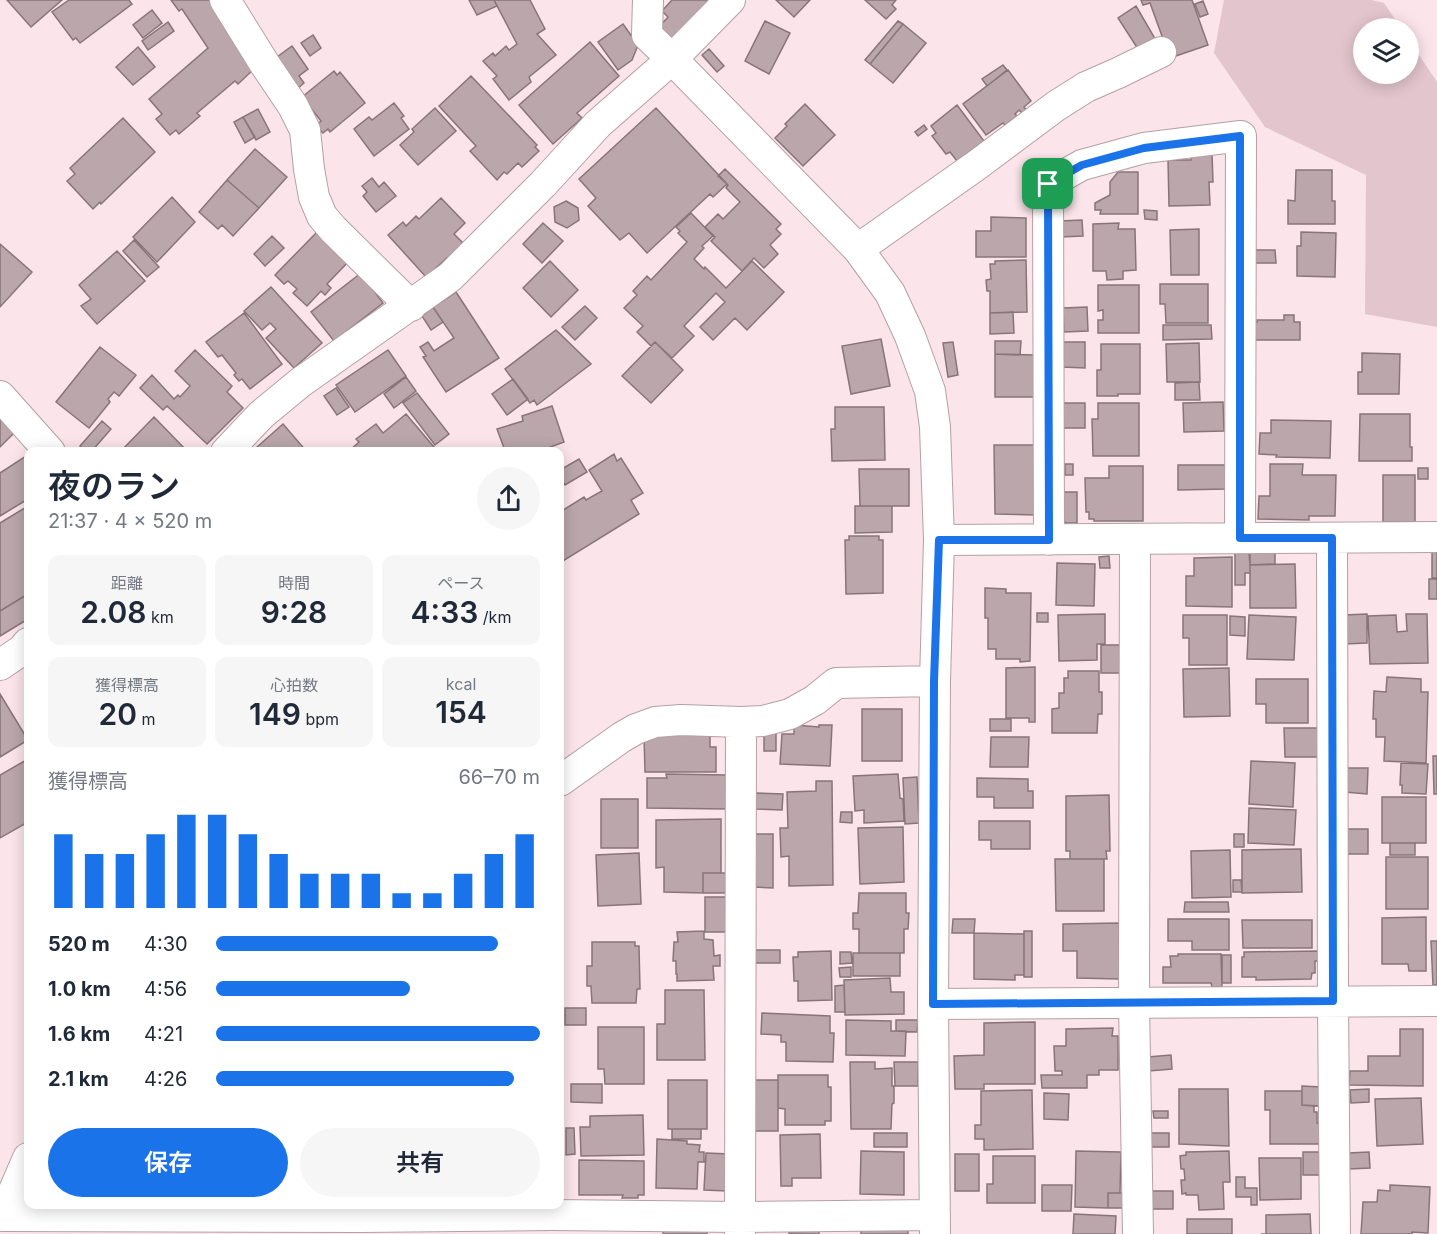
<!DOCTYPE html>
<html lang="ja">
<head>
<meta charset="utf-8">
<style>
  :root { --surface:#fff; --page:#f6f6f7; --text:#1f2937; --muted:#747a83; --accent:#1a73e8 }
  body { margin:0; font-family:Inter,"Noto Sans JP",sans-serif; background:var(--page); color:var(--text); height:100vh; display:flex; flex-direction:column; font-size:22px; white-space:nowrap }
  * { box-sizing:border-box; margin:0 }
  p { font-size:20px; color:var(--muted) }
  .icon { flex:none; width:33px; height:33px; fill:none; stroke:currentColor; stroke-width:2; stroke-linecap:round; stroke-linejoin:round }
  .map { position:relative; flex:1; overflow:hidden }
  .side { position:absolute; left:24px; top:447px; width:540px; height:762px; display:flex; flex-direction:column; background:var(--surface); border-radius:12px; box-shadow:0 3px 15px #0003 }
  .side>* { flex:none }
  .controls { position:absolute; left:1353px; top:18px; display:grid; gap:12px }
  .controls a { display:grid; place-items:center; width:66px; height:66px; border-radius:50%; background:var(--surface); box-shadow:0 3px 15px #0003; font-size:30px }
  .pin { position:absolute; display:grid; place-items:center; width:51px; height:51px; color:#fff; margin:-26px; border-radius:12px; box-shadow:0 3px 9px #0006 }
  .round { display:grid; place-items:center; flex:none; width:63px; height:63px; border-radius:32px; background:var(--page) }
  .head { display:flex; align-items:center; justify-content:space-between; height:102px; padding:0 24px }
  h1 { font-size:33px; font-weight:600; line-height:45px }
  .metrics { display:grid; grid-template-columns:repeat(3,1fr); gap:9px; height:102px; padding:6px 24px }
  .metrics div { display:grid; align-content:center; border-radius:12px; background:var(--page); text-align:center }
  .metrics b { font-size:30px; font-weight:600 }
  .metrics small { font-size:16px; font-weight:400 }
  .metrics p { font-size:16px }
  .chart { height:168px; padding:12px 24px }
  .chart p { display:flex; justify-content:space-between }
  .chart svg { width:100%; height:108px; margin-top:6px; stroke:var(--accent); stroke-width:6 }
  .cta { display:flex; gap:12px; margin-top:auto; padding:12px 24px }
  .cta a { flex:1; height:69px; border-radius:36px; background:var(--accent); color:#fff; font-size:24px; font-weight:600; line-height:69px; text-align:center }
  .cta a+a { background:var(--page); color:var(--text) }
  ul { padding:0 24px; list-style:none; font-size:20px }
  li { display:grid; grid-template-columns:96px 72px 1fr; align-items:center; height:45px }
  li i { height:15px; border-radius:8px; background:var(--accent) }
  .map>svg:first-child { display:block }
  .green { fill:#e3c5cd }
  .building { fill:#baa6ab; stroke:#88757a; stroke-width:1.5 }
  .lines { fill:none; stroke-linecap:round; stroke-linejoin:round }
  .minor-casing { stroke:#b4a0a5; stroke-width:32 }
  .minor { stroke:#fff; stroke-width:30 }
  .route-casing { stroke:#fff; stroke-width:12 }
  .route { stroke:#1a73e8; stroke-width:8 }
</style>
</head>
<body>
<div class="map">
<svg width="1437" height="1234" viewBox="0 0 1437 1234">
  <rect width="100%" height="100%" fill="#fbe4ea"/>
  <!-- green -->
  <path class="green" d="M1224 0H1371L1384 3 1401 28H1364V74H1408L1409 40 1437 82V327L1365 314 1366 175 1265 127 1214 53Z"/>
  <!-- building -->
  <path class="building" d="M7 0H62L31 27Z
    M69 0H129L132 4 80 43 76 38 73 40 52 12Z
    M171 0H211L255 68 238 84 235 81 197 113 200 116 179 134 176 130 170 135 156 119 162 114 149 99 208 48 182 9 179 11Z
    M469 0H494L497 6 477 15Z
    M494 0H530L545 29 537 34 556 55 529 77 531 82 509 100 493 79 497 76 483 61 493 53 495 56 506 46 509 50 517 44Z
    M672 0H713L675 44 658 28 668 17 662 11Z
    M776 0H810L794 17Z
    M865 0H896L892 5 896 9 886 19Z
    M1141 0H1192L1208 45 1170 58 1150 3 1143 5Z
    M1203 1 1208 14 1200 17 1195 4Z
    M1136 6 1157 42 1138 49 1118 18Z
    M152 10 162 23 143 38 133 25Z
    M765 21 790 33 769 74 745 61Z
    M898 21 903 24 870 64 865 60Z
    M168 22 174 31 148 50 142 41Z
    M623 24 638 45 632 60 618 70 598 42Z
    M903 24 926 43 893 83 870 64Z
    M313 35 321 48 310 56 301 43Z
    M590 42 619 76 577 113 582 118 553 144 519 105Z
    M292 46 308 69 299 76 304 83 296 90 273 60Z
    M138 47 155 67 133 85 116 67Z
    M709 49 724 66 717 72 702 55Z
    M1003 65 1007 70 987 86 982 79Z
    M1008 70 1031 101 1024 107 1027 111 1023 114 1019 110 1015 114 1017 116 1005 125 1003 123 986 135 963 104Z
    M334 71 337 75 340 72 365 103 330 132 328 129 323 133 316 126 321 121 302 97Z
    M471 76 537 145 535 147 539 151 522 167 518 163 507 174 504 172 497 180 470 151 476 146 439 106Z
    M394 103 404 116 401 118 409 129 374 156 354 129 369 117 372 120Z
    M805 104 835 135 803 166 775 138 787 126 785 124Z
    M957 105 984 141 957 161 950 152 946 154 932 136 936 133 931 126Z
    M435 108 456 131 418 165 400 145 414 132 412 129Z
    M656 108 727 184 713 197 710 194 647 253 629 233 620 240 588 206 596 198 579 179Z
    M258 109 270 132 256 140 243 117Z
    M243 117 255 137 245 143 234 122Z
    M123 118 155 152 101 204 100 202 93 209 67 181 75 174 70 168Z
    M924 125 927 129 918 136 915 132Z
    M255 149 287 177 259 208 227 180Z
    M1212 154 1213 182H1209L1210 205 1169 206 1168 160H1191V155Z
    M725 169 781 224 776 229 781 234 770 245 778 254 764 268 754 258 742 271 711 241 715 237 705 227 718 214 723 219 740 202 726 188 728 185 718 176Z
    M1296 170H1332V201H1335V224H1288V200L1295 201Z
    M1118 172H1138V214H1100L1101 210H1095V203L1110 195V182Z
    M372 178 379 187 384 182 396 196 376 212 363 196 367 192 362 186Z
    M227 180 259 208 233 236 222 225 218 229 199 212Z
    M172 197 195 222 157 262 133 237Z
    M441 198 465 223 454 234 465 245 449 261 447 258 426 277 388 235 403 222 406 226 416 216 419 219Z
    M566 201 578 208 579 220 567 228 555 222 554 207Z
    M1144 210 1157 211V220L1145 219Z
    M691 213 713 236 702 246 704 248 694 259 704 269 705 267 726 288 752 261 784 292 747 330 735 318 713 340 700 327 725 302 716 293 684 326 694 336 672 358 655 342 651 346 637 332 643 326 624 308 637 295 633 291 647 276 651 280 687 242 678 233 680 231 676 227Z
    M991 217 1026 218V257H976V231H991Z
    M1082 220 1083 236 1060 237V221Z
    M543 223 563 241 542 263 523 244Z
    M1119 223 1118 229H1135L1136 270 1123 271V279L1107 280 1106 271H1093V224Z
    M1199 229V275H1171L1170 230Z
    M318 231 349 261 327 284 331 288 325 295 321 291 307 306 293 293 297 289 288 281 284 284 275 275Z
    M1301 232 1336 233 1335 277 1297 276V246H1301Z
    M272 236 284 248 265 266 254 254Z
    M134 240 159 267 147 277 123 251Z
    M0 244 32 272 0 307Z
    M1251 250H1275L1276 263H1251Z
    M117 251 145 281 97 324 81 306 91 299 79 285Z
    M1026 260 1027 312 990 313V291H987L986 280 991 279 990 264H995V261Z
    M550 261 578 290 551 317 523 288Z
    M361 273 383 303 334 341 311 312Z
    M1160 284H1208V323H1166L1165 304H1160Z
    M1098 285H1139V333H1098V320H1103V310L1098 311Z
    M271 287 322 343 294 368 266 338 276 329 270 323 262 330 244 311Z
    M456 292 499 358 446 392 423 357 426 356 420 347 428 342 434 351 454 338 433 307Z
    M585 306 597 318 575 340 562 327Z
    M433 307 443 322 431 330 422 316Z
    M1087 307 1088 331 1064 332 1063 308Z
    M1013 312 1014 333 990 334V313Z
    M244 313 282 364 250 389 242 379 239 381 234 375 236 373 222 355 218 357 206 342Z
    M1284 315H1294V322H1300V340H1252V322H1257V320H1284Z
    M1163 325H1211L1212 339 1163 340Z
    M556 330 591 364 537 405 534 400 530 403 505 369Z
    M881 339 890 386 851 394 842 346Z
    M995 341H1021L1020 355 995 354Z
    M655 342 683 370 651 403 622 376Z
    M953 342 958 375 948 377 943 343Z
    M1063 342H1085V368L1062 367Z
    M1199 343 1200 382H1167L1166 344Z
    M1101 344H1140V394H1118V396H1097V370H1101Z
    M100 347 136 375 119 396 114 392 108 399 110 402 89 428 56 402Z
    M195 350 232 386 227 392 243 408 207 444 167 406 163 410 140 388 152 375 174 399 178 395 180 397 190 386 175 371Z
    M388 350 406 376 355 412 336 385Z
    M1362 353 1400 354 1399 394H1358V372H1362Z
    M995 354 1035 355V397H995Z
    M406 377 416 391 394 408 384 394Z
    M513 379 528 399 507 415 492 394Z
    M1199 382 1200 400H1175V383Z
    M336 388 349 407 337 415 324 396Z
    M417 393 449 434 435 445 403 403Z
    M1223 402 1224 431 1184 432 1183 403Z
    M1062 403H1085V428H1062Z
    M1098 403H1139V456H1093L1092 419H1098Z
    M552 406 564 442 537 452H499V450L504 448 497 429 523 421 522 416Z
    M835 407H884L885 460 832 461 831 429H835Z
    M0 409 19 428 0 447Z
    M406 414 434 447 429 452H348L359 442 356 439 376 424 383 433Z
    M1360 414H1410V447H1412V461H1359Z
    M154 417 188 452H120Z
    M1271 420 1331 421 1330 458 1276 457 1277 455 1259 454 1260 433H1271Z
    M102 421 111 429 91 452H86L80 446Z
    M283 424 307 452H261L257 447Z
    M994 445H1036V515L995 514Z
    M614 454 617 461 621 458 643 493 631 500 639 514 563 561 561 556 560 557V512L584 497 586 500 602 491 589 470Z
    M26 456 28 460V499L0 516V473Z
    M579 459 587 472 565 485 560 476V470Z
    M1065 464H1073V475H1065Z
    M1270 464H1303L1302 475H1336L1335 516H1309V520L1258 519 1259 496H1270Z
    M1178 465H1227V489L1178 490Z
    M1109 466H1143V521H1094V519H1089V512H1086L1085 478H1109Z
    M1418 468H1428V479H1418Z
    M859 469H909V506H860Z
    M1383 475H1415V522H1383Z
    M1062 492H1077V523H1066L1062 519Z
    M28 506V594L0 611V523Z
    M855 506H892V532L855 533Z
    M849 536H879V540H883V593L846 594 845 540H849Z
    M1235 552H1250V573H1245V585H1235Z
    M1432 552H1437V578H1432Z
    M1249 553H1275V564L1250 565Z
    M1109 556 1110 568H1100L1099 557Z
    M1232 557V607L1186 606V576H1194V558Z
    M1057 563 1095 564 1094 606 1056 605Z
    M1295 564 1296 608H1250V565Z
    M1429 579H1437V599H1429Z
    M985 588 1006 589V593H1031L1030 661 1020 662V659H996V649H988V618H985Z
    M28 594V619L0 636V611Z
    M1037 613H1048V622H1037Z
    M1105 614V644H1097V660L1059 661 1058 615Z
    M1367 614V643L1344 644V615Z
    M1406 614H1427L1428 663 1370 664 1368 616 1396 615 1397 632 1407 631Z
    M1183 615H1227V665H1189V638H1183Z
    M1249 615 1296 617 1294 660 1247 659Z
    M1230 616 1245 617V636L1230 635Z
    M1101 645H1122V673H1101Z
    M1035 667V722H1029V718H1006V668Z
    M1229 668 1230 716 1184 717 1183 669Z
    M1068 671H1099V692H1102V714H1098L1097 733H1052V709L1059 708V693H1064V678H1068Z
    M1387 677 1421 679V692H1428L1426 763 1384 761 1385 737H1376V719H1373L1374 691 1386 692Z
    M1256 679H1308V723H1266V704H1256Z
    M0 694 28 740 0 757Z
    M862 709H902V761H862Z
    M990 719H1011V731H990Z
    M794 725 819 727V725H832L830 766 780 764 782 734H794Z
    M1284 728H1318V757H1285Z
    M776 733V751H764V734Z
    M644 735H710V747H716V772H645Z
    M991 737H1029L1028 767H990Z
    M1433 756H1437V794H1434Z
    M28 759V822L0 838V775Z
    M1251 761 1295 763 1293 807 1249 804Z
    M1401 763 1428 764 1426 794 1402 793V785H1400Z
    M1346 768H1368L1367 794 1345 792Z
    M666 774 728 775 727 809 647 808V778H667Z
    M898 774 900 798 903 799 904 821 864 823V810L855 811 853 776Z
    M917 777 919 823 905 824 903 778Z
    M977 778 1028 779V791H1033V808H994V797H977Z
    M816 781H832L833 885 789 886V856L781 857 780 828H788L787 792 816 791Z
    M755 793 783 794 782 810 755 809Z
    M1109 795 1110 851H1106L1107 859H1070V851H1066V796Z
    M1382 797H1426V843H1382Z
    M601 799H638V848H601Z
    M1249 808 1296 810 1294 845 1248 843Z
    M841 812H852V823L840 822Z
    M721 819V873H703V893L664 892V867L656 868V820Z
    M979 821H1030V849H991V840H979Z
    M903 827 904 882 860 884 858 828Z
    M1345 829H1368V854H1345Z
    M753 834H773V888L753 887Z
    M1234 834H1244V847H1234Z
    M1390 843H1415V855H1390Z
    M1301 849 1302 892 1242 893V850Z
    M1230 850 1231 897 1192 898 1191 851Z
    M639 853 641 904 598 906 596 855Z
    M1386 857H1428V909H1386Z
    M1055 859H1104V911H1056Z
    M703 873H727L726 893H703Z
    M1233 880H1241L1242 892H1233Z
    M859 893H906V913H909L908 929H904V953H859V929H853V913H858Z
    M705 897H728V932H705Z
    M1185 902H1228L1229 912H1184Z
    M1426 917V971H1409L1408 964H1382V918Z
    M953 919H975L974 933H952Z
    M1168 919H1229V950H1192V941H1168Z
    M1242 920H1312V948H1243Z
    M1119 923 1120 979 1077 978V951H1063V924Z
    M704 931V939L713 940 714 956 720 955V966H713L714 980 677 981V974H676V961H673L674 942H678L677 932Z
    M1024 931H1032V977H1024Z
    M974 933 1024 934V975H1015V980L974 979Z
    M1431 941H1437V985H1433Z
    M592 942H635V946H639L640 989H637L636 1003H592L591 986H587V966H592Z
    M753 950H780V963H753Z
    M831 951 832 1000 798 1001V981H794L793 957H798V952Z
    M1318 951V961H1315V973H1312L1311 979 1256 980V977H1242V957H1244V952Z
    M840 952H851L852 963 840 964Z
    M853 953H900V976H853Z
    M1178 954H1221L1222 987H1212L1211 983H1163V967H1171L1170 956H1178Z
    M1222 955H1231V983H1222Z
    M851 967V977H840L839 968Z
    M890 978 891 992H904V1014L845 1015 844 980Z
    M844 985 845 1012H835V986Z
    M665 990H704L705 1060H657V1024H665Z
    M565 1008H586V1025H565Z
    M762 1013 830 1016V1033H834L833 1062 786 1061V1042H781V1035L761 1034Z
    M846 1020 891 1021V1031H906L905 1056 846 1055Z
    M896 1020H918L917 1032 896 1031Z
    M1035 1022V1084H984V1089H955L954 1056 984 1055V1023Z
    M598 1027H644V1084H605L604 1069H598Z
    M1113 1028 1112 1036H1118V1070H1099V1075H1087V1088H1042L1041 1075H1062V1071H1055L1054 1046H1066V1029Z
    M1400 1029H1423V1086L1349 1085 1350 1071H1368V1056H1400Z
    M1171 1055 1172 1069 1149 1071 1148 1057Z
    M850 1062H875V1069L892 1068V1086H894V1103L892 1104 891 1129H851Z
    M894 1062H918V1086H895Z
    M778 1075H828V1087H831V1121H825V1125H785V1109L778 1108Z
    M668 1080H707V1129H668Z
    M753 1080H778V1131H754Z
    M571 1084H602V1103L571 1102Z
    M1302 1086 1321 1087V1106L1302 1105Z
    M1179 1089H1228L1229 1146 1179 1144Z
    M1369 1089V1102L1351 1103 1350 1090Z
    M1032 1090 1033 1149 984 1150V1139H975V1125H981V1091Z
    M1265 1091H1302V1105L1314 1106V1112H1317V1123H1321V1144H1270V1110H1265Z
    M1044 1093 1069 1094 1068 1120 1044 1119Z
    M1421 1098 1423 1144 1377 1146 1375 1099Z
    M1153 1111H1168V1118H1154Z
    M643 1115 644 1155 581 1156 580 1127H590V1116Z
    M566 1128H574L575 1154 566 1155Z
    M672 1129H701V1139H672Z
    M874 1133H907V1147H874Z
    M1151 1133H1169V1147H1151Z
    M820 1134 821 1178H792V1186H781L780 1135Z
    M657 1139 687 1141V1144L700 1145 699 1152H704V1162H698L697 1189 656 1188Z
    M861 1151 904 1152V1195L860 1194Z
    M1076 1151 1121 1152 1120 1193H1108V1208L1075 1207Z
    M1229 1151 1230 1182H1223L1224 1209 1199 1210 1198 1195H1186V1193L1182 1194 1181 1180H1185L1184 1169H1181L1180 1156 1186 1155V1152Z
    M1303 1152H1320V1175H1303Z
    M1369 1152 1370 1168 1349 1169 1348 1153Z
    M706 1153 729 1154 728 1191 704 1190Z
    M955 1154H979V1191H955Z
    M993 1156H1035V1203H987V1184H993Z
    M1259 1158H1301V1199L1260 1200Z
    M579 1160 644 1161V1195H638V1198H622L623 1195H579Z
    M1236 1177H1245V1188H1257V1205H1251V1197H1236Z
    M1042 1185H1072L1071 1211H1042Z
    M1390 1185 1430 1187 1428 1233 1412 1232V1234H1361L1363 1202H1377L1378 1190 1390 1191Z
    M1151 1191H1173V1209H1151Z
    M1108 1193H1126L1125 1208H1108Z
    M1074 1214 1116 1216 1115 1234H1073Z
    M1310 1214 1311 1234H1261H1266V1215Z
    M1187 1219H1232V1234H1187Z
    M707 1229V1234H663V1230Z
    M861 1229H908V1234H861Z
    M819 1231V1234H789V1232Z"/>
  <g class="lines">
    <defs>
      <path id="minor" d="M225 0 264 63 293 106 305 130 309 169 314 197 322 216 333 229 411 306
        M648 0 647 35 672 59 858 249 890 293 910 336 930 391 935 427 939 540 935 681 933 1004 935 1234
        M858 249 977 165 1056 106 1086 87 1118 73 1161 52
        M0 396 50 452
        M226 452 261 415 301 382 450 277 543 184 598 124 672 59 730 0
        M1332 538 1333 1001 1335 1234
        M1135 539 1134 1003 1138 1234
        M939 540 1437 537
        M1049 540 1048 184 1082 165 1144 148 1241 136 1240 538
        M0 665 22 650 28 643
        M560 781 622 737 636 729 655 722 681 720 741 722 763 721 790 714 815 700 836 683 935 681
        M933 1004 1437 1001
        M28 1158 3 1216 361 1217 552 1215 740 1217 935 1215
        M740 1234 741 722"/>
    </defs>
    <!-- minor casing -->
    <use href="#minor" class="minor-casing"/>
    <!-- minor -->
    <use href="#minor" class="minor"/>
  </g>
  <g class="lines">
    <defs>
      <path id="route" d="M1240 136V538H1332L1333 1001 933 1004 934 681 939 540H1049L1048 184 1082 165 1144 148Z"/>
    </defs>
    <!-- route casing -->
    <use href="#route" class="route-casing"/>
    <!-- route -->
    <use href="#route" class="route"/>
  </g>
</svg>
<div class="controls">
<a><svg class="icon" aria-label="layers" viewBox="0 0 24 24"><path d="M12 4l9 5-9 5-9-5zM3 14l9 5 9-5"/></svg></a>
</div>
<div class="pin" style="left:1048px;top:184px;background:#1e9e55"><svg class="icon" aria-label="arrive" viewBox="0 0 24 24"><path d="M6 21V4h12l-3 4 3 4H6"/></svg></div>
<section class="side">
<div class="head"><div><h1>夜のラン</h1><p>21:37 · 4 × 520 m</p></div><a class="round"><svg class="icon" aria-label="share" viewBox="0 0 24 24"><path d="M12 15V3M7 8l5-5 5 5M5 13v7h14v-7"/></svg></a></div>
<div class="metrics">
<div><p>距離</p><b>2.08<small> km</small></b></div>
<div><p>時間</p><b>9:28</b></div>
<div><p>ペース</p><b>4:33<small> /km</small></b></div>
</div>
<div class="metrics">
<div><p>獲得標高</p><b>20<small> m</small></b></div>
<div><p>心拍数</p><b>149<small> bpm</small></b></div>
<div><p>kcal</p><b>154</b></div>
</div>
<div class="chart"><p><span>獲得標高</span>66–70 m</p>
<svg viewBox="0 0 160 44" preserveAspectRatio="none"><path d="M5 44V14M15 44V22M25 44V22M35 44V14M45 44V6M55 44V6M65 44V14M75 44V22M85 44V30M95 44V30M105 44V30M115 44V38M125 44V38M135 44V30M145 44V22M155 44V14"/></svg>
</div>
<ul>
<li><b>520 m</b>4:30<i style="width:87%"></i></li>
<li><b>1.0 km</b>4:56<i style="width:60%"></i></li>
<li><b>1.6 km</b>4:21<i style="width:100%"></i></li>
<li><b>2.1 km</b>4:26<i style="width:92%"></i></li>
</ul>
<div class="cta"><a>保存</a><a>共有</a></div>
</section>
</div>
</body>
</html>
